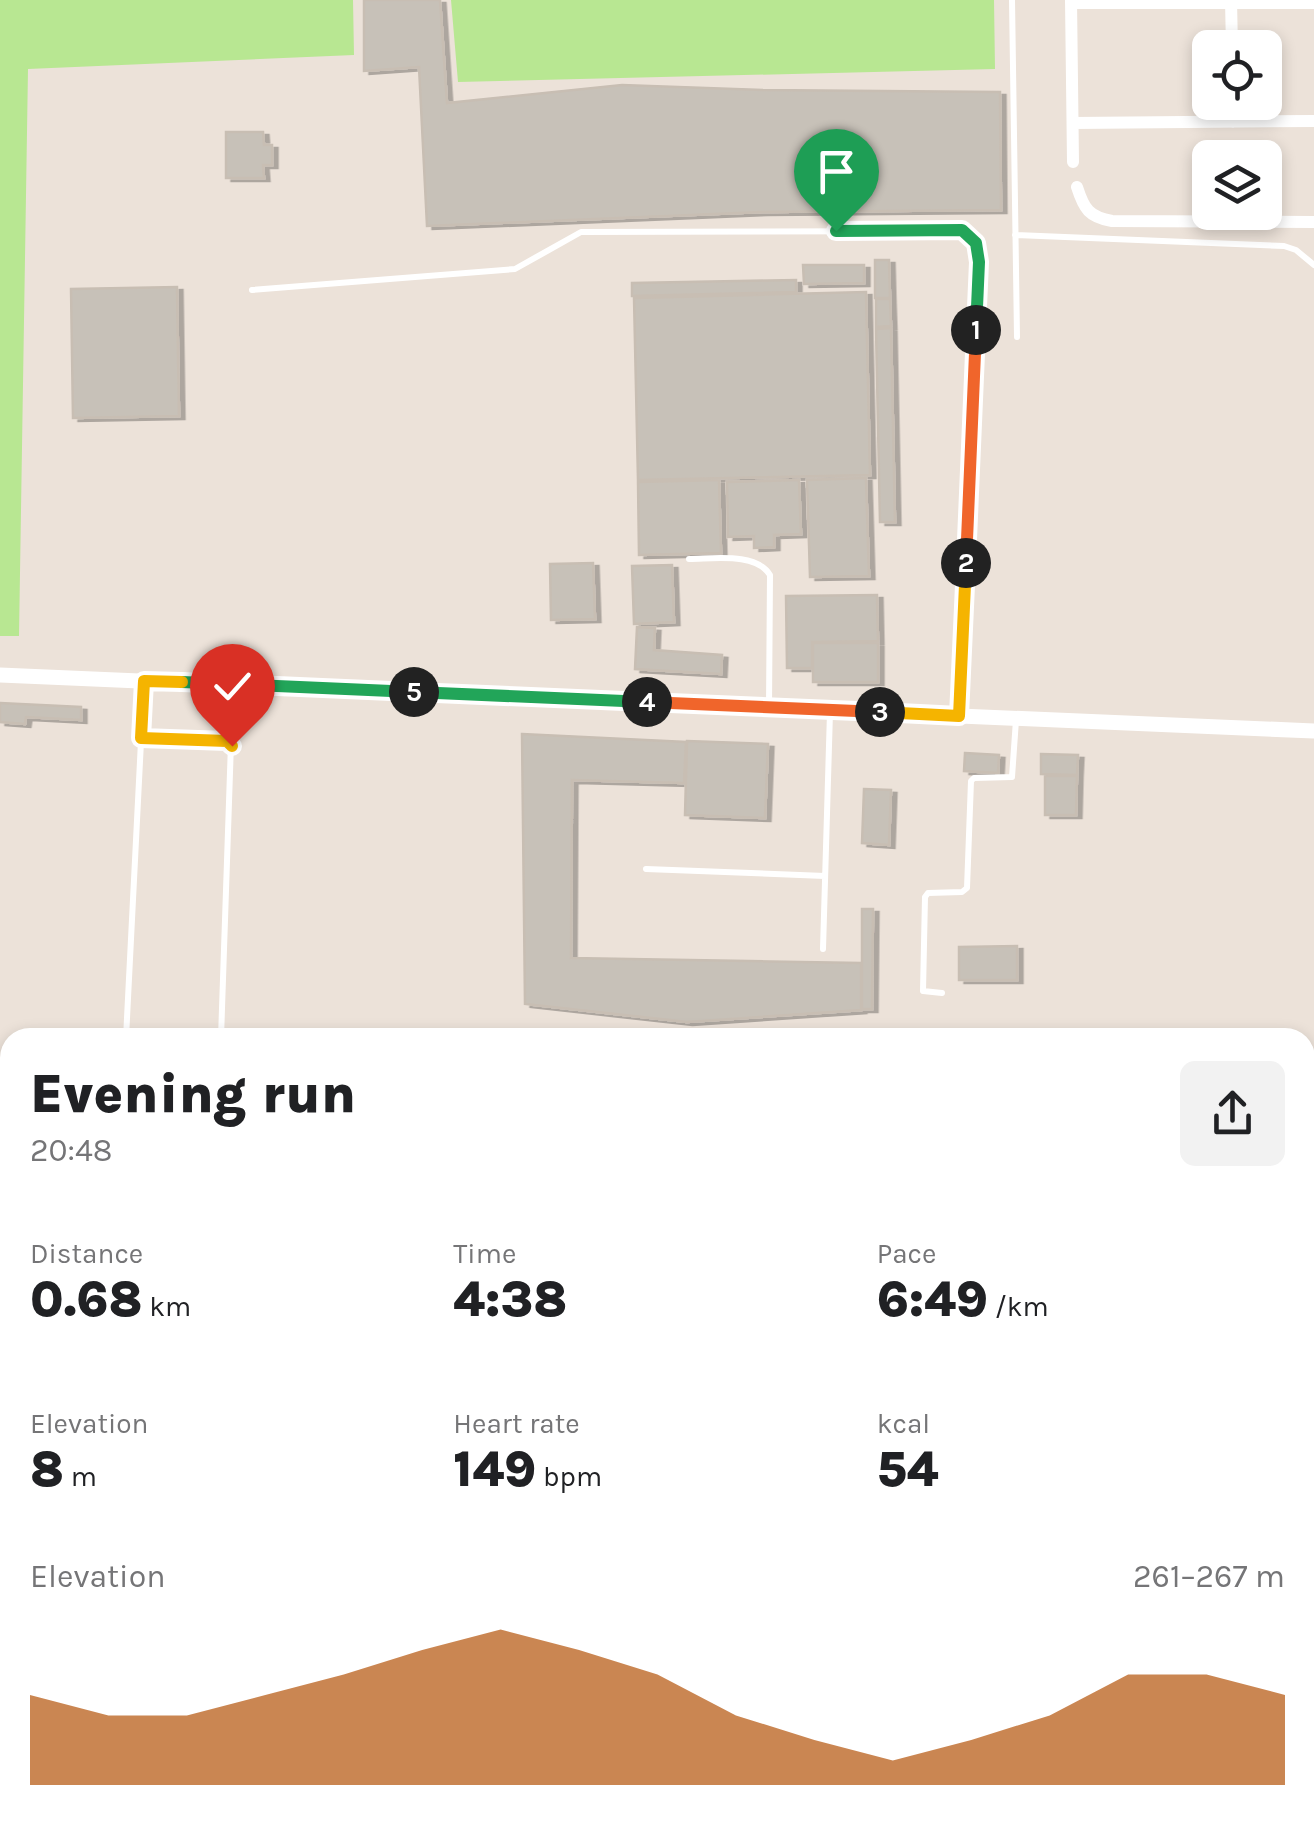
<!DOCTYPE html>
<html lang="en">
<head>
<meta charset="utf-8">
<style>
  :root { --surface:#fff; --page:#f2f2f2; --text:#202124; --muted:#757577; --accent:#b45309 }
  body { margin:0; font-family:Karla,sans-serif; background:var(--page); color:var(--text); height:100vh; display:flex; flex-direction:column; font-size:38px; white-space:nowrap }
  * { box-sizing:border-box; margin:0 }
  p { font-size:32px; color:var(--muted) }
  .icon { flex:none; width:55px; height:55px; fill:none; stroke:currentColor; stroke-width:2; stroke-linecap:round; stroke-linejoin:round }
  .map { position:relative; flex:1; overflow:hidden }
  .side { position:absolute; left:0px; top:1028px; width:1315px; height:812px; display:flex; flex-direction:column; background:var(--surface); border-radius:30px 30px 0 0; box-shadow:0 5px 15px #0003 }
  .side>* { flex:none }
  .tools { position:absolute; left:1192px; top:30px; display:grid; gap:20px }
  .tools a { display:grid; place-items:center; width:90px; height:90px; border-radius:15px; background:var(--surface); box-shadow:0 5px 15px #0003; font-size:50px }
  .pin { position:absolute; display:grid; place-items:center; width:85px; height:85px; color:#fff; margin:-102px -42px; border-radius:50% 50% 50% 0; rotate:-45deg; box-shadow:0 0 10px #0007 }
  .pin .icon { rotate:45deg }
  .km { position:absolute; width:50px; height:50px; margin:-25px; border-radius:50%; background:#222; color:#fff; font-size:28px; line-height:50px; text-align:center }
  .round { display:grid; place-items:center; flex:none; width:105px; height:105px; border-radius:15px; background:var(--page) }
  .overview { display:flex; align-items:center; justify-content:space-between; height:170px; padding:0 30px }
  h1 { font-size:55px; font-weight:800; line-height:75px }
  .metrics { display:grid; grid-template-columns:repeat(3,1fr); gap:15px; height:170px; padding:10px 30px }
  .metrics div { display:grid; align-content:center }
  .metrics b { font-size:50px; font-weight:800 }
  .metrics small { font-size:28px; font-weight:400 }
  .metrics p { font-size:28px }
  .chart { height:280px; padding:20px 30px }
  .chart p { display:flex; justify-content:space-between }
  .chart svg { width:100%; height:180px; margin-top:10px; fill:var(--accent); opacity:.7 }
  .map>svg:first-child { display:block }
  .green { fill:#b8e792 }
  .water { fill:#64dff7 }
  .building { fill:#c7c1b8; stroke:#c8beb3; stroke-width:2.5; filter:url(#shadow) }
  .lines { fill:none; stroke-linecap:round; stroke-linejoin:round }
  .service { stroke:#fff; stroke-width:6 }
  .minor { stroke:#fff; stroke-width:12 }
  .tertiary { stroke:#fff; stroke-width:15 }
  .split-1-casing { stroke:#fff; stroke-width:20 }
  .split-2-casing { stroke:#fff; stroke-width:20 }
  .split-3-casing { stroke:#fff; stroke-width:20 }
  .split-4-casing { stroke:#fff; stroke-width:20 }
  .split-5-casing { stroke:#fff; stroke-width:20 }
  .split-6-casing { stroke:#fff; stroke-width:20 }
  .split-7-casing { stroke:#fff; stroke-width:20 }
  .split-1 { stroke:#22a559; stroke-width:12 }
  .split-2 { stroke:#f0652b; stroke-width:12 }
  .split-3 { stroke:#f5b400; stroke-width:12 }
  .split-4 { stroke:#f0652b; stroke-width:12 }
  .split-5 { stroke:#22a559; stroke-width:12 }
  .split-6 { stroke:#22a559; stroke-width:12 }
  .split-7 { stroke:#f5b400; stroke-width:12 }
</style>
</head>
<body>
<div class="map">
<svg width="1314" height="1838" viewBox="0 0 1314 1838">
  <defs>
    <filter id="shadow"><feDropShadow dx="5.5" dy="3" stdDeviation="0" flood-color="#0004"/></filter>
  </defs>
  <rect width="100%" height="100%" fill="#ece2d9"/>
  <!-- green -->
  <path class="green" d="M0 0H353L354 55 28 69 19 636H0Z
    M451 0H994L995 69 458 82Z"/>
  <!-- water -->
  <path class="water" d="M78 1830H448L446 1838H79Z"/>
  <!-- building -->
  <path class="building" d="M364 0H440L447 103 622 85 763 90 1000 92 1001 210 762 212 427 226 419 67 364 71Z
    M226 132H263L264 145H272V165H263L264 178H226Z
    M875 260H889L890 298H875Z
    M803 265H864V283L804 284Z
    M796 280V292L632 296V283Z
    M177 287 179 416 73 418 71 289Z
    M866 292 870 475 638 480 634 298Z
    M876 299H890L891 326 876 327Z
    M891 328 895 522H880L876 329Z
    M866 478 869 576 810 577 807 480Z
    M719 480 721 553 639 555 638 482Z
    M799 480 801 534 774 535V547L754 548V536L728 537 727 482Z
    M593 563 595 619 551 620 550 564Z
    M672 565 674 622 634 624 632 566Z
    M877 595 878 641 812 642V668H787L786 596Z
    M637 627 655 628 654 650 722 655 721 674 635 669Z
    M813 643H878V682H813Z
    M0 703 81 707V720L26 717 25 724 0 722Z
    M522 734 686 742 684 783 572 780 571 958 861 963V1010L687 1022 525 1004Z
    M687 741 768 744 765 818 685 815Z
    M965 753 999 755 998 773 964 771Z
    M1041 754 1078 755 1077 775 1041 774Z
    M1045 776H1077L1076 815H1045Z
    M864 789 891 790 889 845 862 843Z
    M862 909H873L872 1009H862Z
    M1017 946V980H959V947Z
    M0 1431H10V1484L0 1483Z"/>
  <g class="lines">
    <!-- service -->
    <path class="service" d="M1012 0 1017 337
      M1015 235 1284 246 1296 250 1314 265
      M252 290 515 269 581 232 963 231 976 243 979 262 959 715
      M689 559C713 559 756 552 770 575L769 706
      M141 737 231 743 221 1038
      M646 869 825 876
      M823 949 830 712
      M942 993 923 991 925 897 928 893 962 892 967 888 971 781 974 778 1012 777 1016 720
      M126 1038 144 682
      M0 1397 10 1398
      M0 1495H10
      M1305 1536 1314 1549
      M1305 1593 1314 1594"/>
    <!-- minor -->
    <path class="minor" d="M1071 0 1073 162
      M1231 0 1232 48
      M1071 3H1314
      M1232 102 1233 122
      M1073 123 1314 121
      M1077 187C1084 209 1089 217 1112 221L1314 222"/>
    <!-- tertiary -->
    <path class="tertiary" d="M0 675 1314 731"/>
  </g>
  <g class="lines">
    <defs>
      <path id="split-1" d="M836 231 962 230 976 243 979 262 976 330"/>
      <path id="split-2" d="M966 563 976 330"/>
      <path id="split-3" d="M880 712 959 716 966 563"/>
      <path id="split-4" d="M647 702 880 712"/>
      <path id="split-5" d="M414 692 647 702"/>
      <path id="split-6" d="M182 682 414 692"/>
      <path id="split-7" d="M182 682 144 681 141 738 227 741 232 746"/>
    </defs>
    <!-- split-1 casing -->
    <use href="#split-1" class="split-1-casing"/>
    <!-- split-2 casing -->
    <use href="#split-2" class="split-2-casing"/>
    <!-- split-3 casing -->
    <use href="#split-3" class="split-3-casing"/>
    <!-- split-4 casing -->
    <use href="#split-4" class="split-4-casing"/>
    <!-- split-5 casing -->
    <use href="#split-5" class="split-5-casing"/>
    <!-- split-6 casing -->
    <use href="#split-6" class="split-6-casing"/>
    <!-- split-7 casing -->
    <use href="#split-7" class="split-7-casing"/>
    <!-- split-1 -->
    <use href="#split-1" class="split-1"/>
    <!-- split-2 -->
    <use href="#split-2" class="split-2"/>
    <!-- split-3 -->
    <use href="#split-3" class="split-3"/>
    <!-- split-4 -->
    <use href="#split-4" class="split-4"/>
    <!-- split-5 -->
    <use href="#split-5" class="split-5"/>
    <!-- split-6 -->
    <use href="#split-6" class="split-6"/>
    <!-- split-7 -->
    <use href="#split-7" class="split-7"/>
  </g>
</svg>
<div class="tools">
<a><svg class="icon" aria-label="locate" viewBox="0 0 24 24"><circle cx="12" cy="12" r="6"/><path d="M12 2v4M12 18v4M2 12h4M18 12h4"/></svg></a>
<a><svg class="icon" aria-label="layers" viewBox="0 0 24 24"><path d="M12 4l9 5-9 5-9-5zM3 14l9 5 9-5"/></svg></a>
</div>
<div class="pin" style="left:836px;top:231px;background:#1e9e55"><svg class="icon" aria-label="arrive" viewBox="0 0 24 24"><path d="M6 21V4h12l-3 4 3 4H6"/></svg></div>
<div class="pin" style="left:232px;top:746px;background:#d93025"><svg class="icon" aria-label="check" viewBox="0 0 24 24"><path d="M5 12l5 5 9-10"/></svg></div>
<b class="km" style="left:976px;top:330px">1</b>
<b class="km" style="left:966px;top:563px">2</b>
<b class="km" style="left:880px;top:712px">3</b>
<b class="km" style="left:647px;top:702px">4</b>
<b class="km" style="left:414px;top:692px">5</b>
<section class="side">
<div class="overview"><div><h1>Evening run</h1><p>20:48</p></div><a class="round"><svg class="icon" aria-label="share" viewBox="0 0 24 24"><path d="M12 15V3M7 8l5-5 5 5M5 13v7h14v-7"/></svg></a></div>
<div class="metrics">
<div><p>Distance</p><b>0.68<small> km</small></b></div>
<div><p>Time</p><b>4:38</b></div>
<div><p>Pace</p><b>6:49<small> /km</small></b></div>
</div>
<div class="metrics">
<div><p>Elevation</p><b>8<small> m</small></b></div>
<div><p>Heart rate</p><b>149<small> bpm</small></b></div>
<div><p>kcal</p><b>54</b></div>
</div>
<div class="chart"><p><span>Elevation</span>261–267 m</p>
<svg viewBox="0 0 160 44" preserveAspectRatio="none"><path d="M0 44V22L10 27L20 27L30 22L40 17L50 11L60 6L70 11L80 17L90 27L100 33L110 38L120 33L130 27L140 17L150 17L160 22V44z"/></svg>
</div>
</section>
</div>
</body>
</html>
